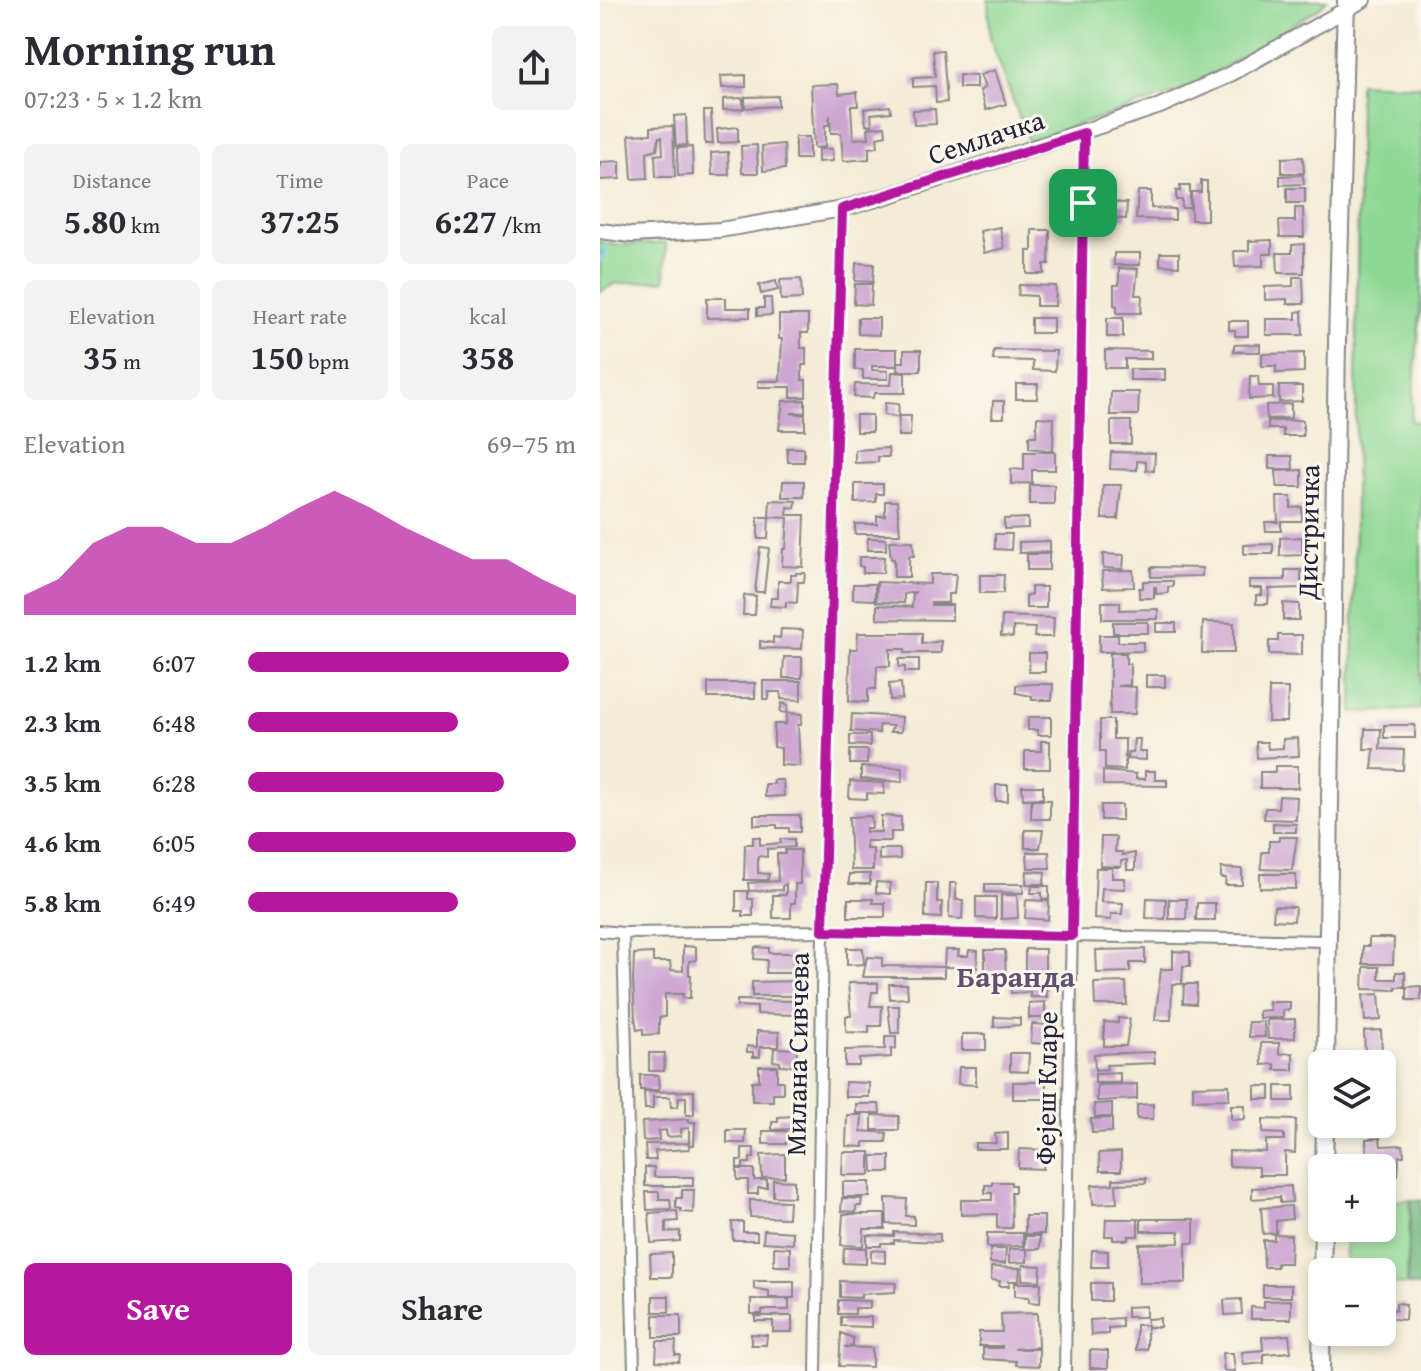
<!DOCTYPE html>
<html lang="en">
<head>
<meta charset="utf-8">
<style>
  :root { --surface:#fff; --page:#f2f2f3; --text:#2b2b33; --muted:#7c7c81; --accent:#b5179e }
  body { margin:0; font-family:"Gentium Book Plus",serif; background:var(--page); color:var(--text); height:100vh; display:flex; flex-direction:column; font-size:30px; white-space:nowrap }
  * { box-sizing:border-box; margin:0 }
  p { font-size:26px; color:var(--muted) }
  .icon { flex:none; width:44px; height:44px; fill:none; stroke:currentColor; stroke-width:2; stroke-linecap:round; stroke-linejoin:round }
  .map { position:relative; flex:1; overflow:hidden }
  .sheet { display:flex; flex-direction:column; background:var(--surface); width:600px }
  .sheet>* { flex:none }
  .buttons { position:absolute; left:708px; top:1050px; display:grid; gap:16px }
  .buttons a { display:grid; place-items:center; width:88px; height:88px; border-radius:12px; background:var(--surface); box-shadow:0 4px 12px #0003; font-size:40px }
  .pin { position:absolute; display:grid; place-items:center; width:68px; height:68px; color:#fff; margin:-34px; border-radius:16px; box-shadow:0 4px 12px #0006 }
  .round { display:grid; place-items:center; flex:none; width:84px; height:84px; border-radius:12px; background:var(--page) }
  .overview { display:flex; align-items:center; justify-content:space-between; height:136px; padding:0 24px }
  h1 { font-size:44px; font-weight:600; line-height:60px }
  .figures { display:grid; grid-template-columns:repeat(3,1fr); gap:12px; height:136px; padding:8px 24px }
  .figures div { display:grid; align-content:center; border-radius:12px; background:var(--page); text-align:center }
  .figures b { font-size:34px; font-weight:600 }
  .figures small { font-size:22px; font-weight:400 }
  .figures p { font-size:22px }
  .chart { height:224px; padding:16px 24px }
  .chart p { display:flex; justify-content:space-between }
  .chart svg { width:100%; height:144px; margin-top:8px; fill:var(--accent); opacity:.7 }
  .cta { display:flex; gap:16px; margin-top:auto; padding:16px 24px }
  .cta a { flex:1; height:92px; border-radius:12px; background:var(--accent); color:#fff; font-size:32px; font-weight:600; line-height:92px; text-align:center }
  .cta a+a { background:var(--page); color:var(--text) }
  ul { padding:0 24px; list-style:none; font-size:26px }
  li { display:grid; grid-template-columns:128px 96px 1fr; align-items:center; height:60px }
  li i { height:20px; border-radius:10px; background:var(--accent) }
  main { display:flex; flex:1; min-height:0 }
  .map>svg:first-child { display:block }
  .green { fill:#8ed894; stroke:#587d68; stroke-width:2 }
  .forest { fill:#72b87e; stroke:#4a6d5c; stroke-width:2 }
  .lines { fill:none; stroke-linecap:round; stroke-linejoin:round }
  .stream { stroke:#69c2e7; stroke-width:4 }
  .building { fill:#cda6d2 }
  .street-casing { stroke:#8a8788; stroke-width:14 }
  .secondary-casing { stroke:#8a8788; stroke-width:18 }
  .primary-casing { stroke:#8a8788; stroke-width:20 }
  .street { stroke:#fff; stroke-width:10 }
  .secondary { stroke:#fff; stroke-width:14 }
  .primary { stroke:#fff; stroke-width:16 }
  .route-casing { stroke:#fff; stroke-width:16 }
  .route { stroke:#b5179e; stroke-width:10 }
  .labels { text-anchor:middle; stroke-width:6; stroke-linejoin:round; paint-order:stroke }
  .street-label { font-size:28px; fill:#22223b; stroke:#fbf7ec }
  .neighbourhood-label { font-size:30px; font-weight:bold; fill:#5e5070; stroke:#fbf7ec }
</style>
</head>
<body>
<main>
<section class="sheet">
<div class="overview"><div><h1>Morning run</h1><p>07:23 · 5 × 1.2 km</p></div><a class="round"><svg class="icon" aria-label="share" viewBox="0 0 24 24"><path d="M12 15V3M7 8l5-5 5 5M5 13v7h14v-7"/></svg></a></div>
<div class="figures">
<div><p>Distance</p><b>5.80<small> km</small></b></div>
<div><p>Time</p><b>37:25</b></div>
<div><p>Pace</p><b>6:27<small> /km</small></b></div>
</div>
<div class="figures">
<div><p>Elevation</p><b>35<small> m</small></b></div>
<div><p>Heart rate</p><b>150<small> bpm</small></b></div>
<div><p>kcal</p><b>358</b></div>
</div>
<div class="chart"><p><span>Elevation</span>69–75 m</p>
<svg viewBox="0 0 160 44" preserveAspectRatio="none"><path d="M0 44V38L10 33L20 22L30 17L40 17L50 22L60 22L70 17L80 11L90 6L100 11L110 17L120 22L130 27L140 27L150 33L160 38V44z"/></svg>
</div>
<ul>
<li><b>1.2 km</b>6:07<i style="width:98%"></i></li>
<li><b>2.3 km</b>6:48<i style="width:64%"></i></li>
<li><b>3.5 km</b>6:28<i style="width:78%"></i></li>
<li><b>4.6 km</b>6:05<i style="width:100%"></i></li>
<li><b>5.8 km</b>6:49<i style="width:64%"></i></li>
</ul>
<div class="cta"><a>Save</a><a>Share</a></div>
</section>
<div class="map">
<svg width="821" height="1371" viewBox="0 0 821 1371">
  <rect width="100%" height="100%" fill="#fbf7ec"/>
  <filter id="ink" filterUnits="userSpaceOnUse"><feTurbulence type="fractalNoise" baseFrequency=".0125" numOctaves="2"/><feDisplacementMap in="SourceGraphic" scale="16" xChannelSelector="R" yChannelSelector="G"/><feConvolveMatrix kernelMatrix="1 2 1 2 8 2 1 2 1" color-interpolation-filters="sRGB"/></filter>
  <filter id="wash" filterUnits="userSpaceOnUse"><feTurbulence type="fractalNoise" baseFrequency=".006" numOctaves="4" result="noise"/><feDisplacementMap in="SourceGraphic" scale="32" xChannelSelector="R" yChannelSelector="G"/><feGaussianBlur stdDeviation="1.8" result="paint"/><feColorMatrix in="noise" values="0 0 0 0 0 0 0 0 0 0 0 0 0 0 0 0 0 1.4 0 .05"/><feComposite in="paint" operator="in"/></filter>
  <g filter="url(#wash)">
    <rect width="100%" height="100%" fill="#f3ecd6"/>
    <!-- green -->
    <path class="green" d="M388 0H727L719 8 620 70 576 93 428 141 390 38Z
      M759 83 821 86V302L811 421 821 422V709L753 713Z
      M0 241 14 245 66 243 65 280 14 284 0 292Z
      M811 1200 807 1285 782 1283V1272H745L746 1228H782V1201Z"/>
    <!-- forest -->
    <path class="forest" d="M811 1200H821V1286L807 1285Z"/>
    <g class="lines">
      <!-- stream -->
      <path class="stream" d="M0 260 6 248"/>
    </g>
    <g id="blocks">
      <!-- building -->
      <path class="building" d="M343 50 347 102 336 103 335 86 313 87V78L335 77 333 51Z
        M395 70 406 104 386 110 380 90 385 88 380 75Z
        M146 75V87L122 88 121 76Z
        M359 75 376 76V88H359Z
        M238 84 239 94 257 92 258 106H251L253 139 269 138 268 128 285 126 286 135 277 137 278 147 269 148V159L243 161 241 133H231L230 115 229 125H225V147L214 148 211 85Z
        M178 96V106L145 108V97Z
        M143 98V109L123 110V99Z
        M290 106 291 112 271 114 272 125H266L264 109Z
        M335 109 336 124 314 125 313 110Z
        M104 111H111L113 144H105Z
        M86 115 87 145 76 146 74 116Z
        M73 126 75 177H56L55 155 63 154 62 137H59L57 149 47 152 48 178 32 179 29 135 51 134V127Z
        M138 127V142L118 143 117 129Z
        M195 137H209V159H195Z
        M184 144 185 169 163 171 162 146Z
        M157 145 158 173H142L141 146Z
        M92 147 93 175 78 176 77 148Z
        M218 149H232L233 161 218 162Z
        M128 152 129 175H112L111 153Z
        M703 157 704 173H682V158Z
        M20 161V179L0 180V162Z
        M703 175 704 184 680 185V176Z
        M601 181H607V220H591V192H601Z
        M580 186H590V208H582V200H576V191H580Z
        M687 188H705V203H687Z
        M538 191H551V208L575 209V220L536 219Z
        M505 202 527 203 526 219 505 218Z
        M695 208H703L704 237H680L679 221H695Z
        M400 227 404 248 384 253 380 231Z
        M432 230H450L449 264H444V274H427V251H432Z
        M672 240V254H663V266L635 267 634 251H649V241Z
        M704 244V273H678L677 253H692V245Z
        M514 253H540V265H514Z
        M560 253H579V266L560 265Z
        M256 263 274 264 273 282 255 281Z
        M519 268 538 269 535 295H542L541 313H517V306L514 305V285H519Z
        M693 277H703L704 304H687V299L665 300V287L693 286Z
        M201 279 202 299 181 300 180 280Z
        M176 281 178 290 161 294 159 285Z
        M255 284H272L271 305 254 304Z
        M419 285 456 286 455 306H436V296L418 295Z
        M107 298H126V308H150V317L107 318Z
        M164 298H171L172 315 157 316V308H164Z
        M702 311 703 335H666V319H696V312Z
        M179 315H208V333H201V348H206V365H202V380H206V397H191V387H158V381H180L182 339H179Z
        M258 318H279V335L258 334Z
        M431 318H453V333H431Z
        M507 318H523V337H507Z
        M629 321H648V336H635V330H629Z
        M660 344V352H634V345Z
        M255 349H297V366H272V370L288 371V379H263V370H255Z
        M304 350H321V371H298V362H304Z
        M394 350 456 351 455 371 433 370V361L393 360Z
        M505 350 551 351V359H525V368H505Z
        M704 353V372L676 373V366H662V354Z
        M530 369H565V380H530Z
        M292 372 305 373V393H274L273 398 254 397 255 384 291 385Z
        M650 376H658L659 386H673V398L649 399Z
        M416 384H438L437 399H416Z
        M679 386H702V401L679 402Z
        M511 392H539L538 415H510Z
        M205 400V413H191L205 415V430H179L183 401Z
        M393 401H404V418H392Z
        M285 403 299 404 298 417 284 415Z
        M691 404V418L667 419 666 405Z
        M256 415H272V432H256Z
        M299 416H311L310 436H298Z
        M437 417 454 418 453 451 429 448V436H436Z
        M703 420V436H683V429H668V421Z
        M511 421H531V444H511Z
        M187 448H204V462H188Z
        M288 448 289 457H278V462L255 463V450Z
        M424 452H455V470H432V483L411 484V469L424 470Z
        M511 452 555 453 554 471 546 470V462L537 461V470L510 469Z
        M669 456H692L693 469H669Z
        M702 470V487H677L676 471Z
        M183 481H204V497H182Z
        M255 484H283V494H276V502L255 503Z
        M430 485H454V504H430Z
        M503 485H521L518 519H502Z
        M677 497H691V508L702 507V521H681V531H666L665 522H678Z
        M170 500 196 501 195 508 188 507 187 515H205L203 567 182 566 183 549H186L188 518 169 517Z
        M285 501H297L300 534H255V524H277V516H285Z
        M158 517H169L168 539H158Z
        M428 518V528L404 529V519Z
        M395 534H412L411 550 395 549Z
        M702 537V555L680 556V538Z
        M268 538 286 539V550H267Z
        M289 541H313L314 556H309V577H294V559H291Z
        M450 541V552L419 553V542Z
        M673 544V554H644V545Z
        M160 547 169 548 164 592H155Z
        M427 554H449V570H427Z
        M503 554 524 555 523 569 503 568Z
        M259 557H284L283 573H263V567L259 566Z
        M551 567 602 568V576L551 577Z
        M533 570 534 587 503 588 502 571Z
        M685 570H701V588L669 589 668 604H656V595H662V588H649V580H685Z
        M196 573H205L204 582H198L197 603 186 602V607L170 606 171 598H178V581H191V575H196Z
        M330 574H356L354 594H348V603H331V605H352V620L277 619V605L312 607 313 593 316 592 304 594V603L276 602 277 582 330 584Z
        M380 575H404L403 593H380Z
        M543 581H573V587H568V593L556 594V587H554V598H539V588H543Z
        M253 584H275V600L253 599Z
        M431 587H446V608H426V596L431 595Z
        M144 595 156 596 155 615H143Z
        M502 602H520V610L558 609V619H502Z
        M683 603 699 604V620H683Z
        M402 616 454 618 453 637H434L435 628 413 627V637L401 636Z
        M513 622H548V633H513Z
        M603 622 634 623V653H602Z
        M556 623H576V632H556Z
        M181 629 203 630 202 649 160 648V641L173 643V637L180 638Z
        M258 633H322V644L341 641V653H305V649H290V666H277L276 689H268V702L249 701 250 649H257Z
        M499 635H518V642H543V651L499 652Z
        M678 635H702V655L669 654V641H678Z
        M429 653H445V672H429Z
        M510 653H526V664H530V685L517 686 536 687 535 714H510Z
        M184 657H202V678H183Z
        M299 659H319V672H305V667H299Z
        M546 675H565V687H546Z
        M163 681H201V700L181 699V692H169V699H163Z
        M108 683H155V698H108Z
        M301 683 302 699 290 700 289 684Z
        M433 684H453L452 700H432V696L416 693V685Z
        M669 688H688L687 722H668Z
        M182 703 188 705 187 713 202 714 201 725H198L200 766 181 765V748L174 747V724H186L187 713 180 712Z
        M252 714 302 717 301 732H290L293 726 279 725V733L251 731Z
        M428 717H451V735H438V730H428Z
        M500 720H513V739H525V770L505 769V751H500Z
        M784 725H815V738H784Z
        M765 729H781L780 749 804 750 803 770 772 769 774 749H764Z
        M250 735H270V746L250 745Z
        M698 738 699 756 657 758 656 742H667L668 749 683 748V739Z
        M534 739H540L539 752H546V760L527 759 528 752H533Z
        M441 741H450V769H425V751H441Z
        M250 750H268L267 764H250Z
        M675 766H698V788H660V772H675Z
        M261 767 302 768V782L261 779Z
        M503 771 536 774V779H545V771H555V780H567V786L503 785Z
        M173 780H183L184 796 165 797V784H174Z
        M250 781 284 783V794L267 793V799L249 798Z
        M396 785H408V801H396Z
        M422 786H443V798L423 799Z
        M679 796 697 797 696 820 664 819 665 808H678Z
        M431 800H450V819H431Z
        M501 805H522V820H501Z
        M154 815H200V832H189V828H177V825H154Z
        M271 816 272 828H266V832H281V816L301 817V832H291V841H266V849H273V870H251L249 817Z
        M673 823 696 824V832H673Z
        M425 830H443L440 848H425Z
        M153 837H160V845L181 843 180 839H194V847L167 849V857L158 856V873L169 874 168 880H144L145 844H153Z
        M501 837H516L515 852H522V855L535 853V870H527V860L521 861V867L500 866Z
        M679 837H697L692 870 661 869 662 852H669V841H679Z
        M279 849H300V859L279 860Z
        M185 850H200V884H195V903H191V918H173V895H186V884L182 886V890L149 891 148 883 178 881 177 854H185Z
        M427 852H449L450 868H428Z
        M496 868H512V878H525V889L502 888 501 902 523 903 522 914H511V920L494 919Z
        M621 868 642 869V885H625L626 878H621Z
        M427 871 445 872 444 884H426Z
        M249 874H270V884H249Z
        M660 874H696V889L660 888Z
        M276 882 290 883V894L276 893Z
        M326 883H337V902H342L341 918 325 917Z
        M350 883H356V900H363L362 919 349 918Z
        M385 884H423V893L385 892Z
        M432 886H449V899H442V893H431Z
        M136 891H148V899H153V916H143V911H136Z
        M401 895H417L418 918 401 919Z
        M376 897H396V919L376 918Z
        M547 898 566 899 565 919 546 918Z
        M248 899H273V903H285V917H248Z
        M569 899H587L586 919H569Z
        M426 900 449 901 448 920 425 918Z
        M597 903H615V920H596Z
        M674 906 695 907 694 921 673 920Z
        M769 938H794L793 964H763V946H769Z
        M83 946 96 947V960L89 961V975H91L90 998H82L83 994H65V1017L59 1018V1034L43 1035V1029L37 1030 35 1018 33 981 34 954 53 953V962H70L71 970 83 971Z
        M155 947 169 948V953H193V973H166L167 960 154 959Z
        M247 948H263L264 964 247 965Z
        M425 949H445V970H425Z
        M545 949V963H530V972L497 973 496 950Z
        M345 950H359L358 956H368L369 950 378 951 377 968 344 967Z
        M385 950H405L406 983 385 984Z
        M573 951 590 952V966H583L582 984H572L571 1020H555L561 969H573Z
        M267 957 282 958V966L344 967V977H263Z
        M764 967H779V979H796V972H805V987H796V990L763 989Z
        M366 972H379V986L357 985V978H366Z
        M198 981V996H152V982Z
        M526 982 527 1005H495L494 983Z
        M248 983H278V992H272L270 1006H282L281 1026H269V1033L246 1032V1016H251Z
        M430 983H446L447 997H430V992L411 993 410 984Z
        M289 984H307L308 998 290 999Z
        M584 984H597L596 1004 583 1003Z
        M821 986V1000H807V987Z
        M779 994 781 1020 765 1021 763 995Z
        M137 1000 197 1001V1015L157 1014V1007L137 1006Z
        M445 1002V1018H429V1003Z
        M669 1002H690V1010H683V1018H659V1011L670 1010Z
        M288 1006H299V1033H291Z
        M394 1017 420 1018V1025L394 1027Z
        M518 1018 530 1019 526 1046H504V1022L518 1023Z
        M695 1019V1038L668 1039 667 1020Z
        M648 1022H664L665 1037H649Z
        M432 1024 448 1025 447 1044 431 1043Z
        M781 1030 782 1053 765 1054 764 1031Z
        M157 1031 179 1032V1047H160V1057H153V1052H147V1046L157 1047Z
        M362 1034H386V1050H362Z
        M285 1036H296V1049H291V1057L259 1059V1066H245V1050L285 1049Z
        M661 1043H679V1054L693 1053V1070H675V1064L662 1065Z
        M174 1048 197 1049 196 1066 180 1065V1062L173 1061Z
        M554 1052 555 1063 506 1065 507 1069 495 1070 494 1054Z
        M49 1053H65L64 1071H49Z
        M410 1053H429L428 1072 410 1071Z
        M159 1066H177V1081H183V1093H173V1101H152V1081H159Z
        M359 1067H376V1085L358 1084Z
        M520 1073V1083H495V1074Z
        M40 1075H58L59 1090H40Z
        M245 1082 269 1083V1097H245Z
        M413 1082H446V1099H413Z
        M537 1084V1099L497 1101V1085Z
        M629 1085V1099L593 1100V1086Z
        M655 1086H670V1099H655Z
        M676 1086H694V1101H676Z
        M94 1091V1115H86V1097H79L78 1107H71L70 1097H53V1109H45L44 1092Z
        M512 1103V1117H495L494 1104Z
        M256 1104H279L280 1113H256Z
        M553 1104V1119H537V1105Z
        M631 1105H645V1119L631 1120Z
        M247 1115H262L261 1131 287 1133 286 1142H264V1147L246 1146Z
        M272 1115 299 1116V1130H272Z
        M194 1116V1129L172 1130V1122H178V1117Z
        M512 1118V1132L492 1133 491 1119Z
        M89 1119V1122H95L94 1145H89V1149L55 1151 56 1160H46L45 1144 89 1143V1128L81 1129V1136L67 1137 66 1130 58 1131 59 1140 43 1141 42 1122Z
        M663 1119 696 1120 695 1153 685 1152V1175H659V1167L629 1166V1151L666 1152V1140H684V1134L663 1133Z
        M127 1130H146L145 1143H127Z
        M163 1131H187L186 1144H163Z
        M408 1133V1149H375V1143H396L395 1134Z
        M780 1138 781 1146 803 1145 804 1156H799L798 1175 784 1176V1167L767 1168 766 1139Z
        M142 1148H154V1158H150V1163H143V1168H137V1160H142Z
        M419 1149 444 1150 443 1169 418 1168Z
        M243 1152H270V1175H242Z
        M521 1152V1171H500L499 1153Z
        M185 1154V1177L162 1178 161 1155Z
        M272 1156H290V1172H273Z
        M45 1167H54V1177H93V1186H45Z
        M137 1169H154V1180H167V1188H158V1194H148V1180H137Z
        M546 1178V1183L516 1184 517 1203 493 1204 492 1185 513 1184V1179Z
        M173 1180 194 1181V1197L173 1196Z
        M243 1182H270V1197H243Z
        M392 1182H411V1185H415V1192H411L412 1228H397V1214L361 1215V1200H392V1193H385V1185H392Z
        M691 1186 692 1202 680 1203V1197L652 1199V1188Z
        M82 1190H94L93 1213 81 1212V1209L76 1208V1198H82Z
        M46 1192H59V1199H70L71 1209 47 1210Z
        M242 1198 262 1199 261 1206H256V1212L241 1211Z
        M286 1198 307 1199 306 1216H314V1225L287 1224Z
        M150 1200 189 1201 188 1218 150 1217Z
        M691 1206 692 1219 676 1221V1233L663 1234 661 1208Z
        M77 1211 78 1221 66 1222V1232L80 1231V1241L51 1243 49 1213Z
        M243 1214H285V1229H264L263 1246 241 1245Z
        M425 1216H444V1234H425Z
        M506 1219H538V1236H528V1240H513V1236H505Z
        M541 1219H594V1243H586V1283H539V1244L579 1243V1231H541Z
        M132 1222H143V1232H157V1240H133Z
        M164 1230 193 1232V1244L163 1242Z
        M294 1232 340 1234V1242L294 1240V1243H281V1246H267V1235L294 1236Z
        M387 1233H423V1246L387 1247Z
        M674 1234 691 1235 690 1263H677V1267H664L663 1240H674Z
        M425 1236H440V1249H427V1262L409 1263V1249H425Z
        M174 1247 190 1248V1266H174Z
        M244 1248H266V1264L243 1263Z
        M390 1249H406L405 1264 390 1263Z
        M271 1250 285 1251V1263L271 1262Z
        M492 1250 508 1251V1267H491Z
        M72 1253V1277H51L50 1254Z
        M423 1265 441 1266 440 1281 422 1280Z
        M391 1267 420 1268 419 1281H409V1286H399L400 1281 391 1280Z
        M154 1281H194V1298H169V1291L154 1289Z
        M240 1281 296 1283 295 1292 261 1294V1298L240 1297Z
        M415 1283H441L440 1303 429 1302V1297L415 1296Z
        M491 1283H510V1301H491Z
        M663 1285H691V1297H663Z
        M53 1296H69V1312H53Z
        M151 1299H189V1310H162V1314H151Z
        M641 1299 642 1314 625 1315 624 1300Z
        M238 1300 270 1301V1308H255V1314H238Z
        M691 1300V1319H651V1307L664 1308V1301Z
        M796 1303 806 1304 805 1320 785 1318 786 1309 796 1310Z
        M546 1306V1317H527V1307Z
        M437 1313 438 1347 414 1349H439V1366L416 1365V1361L383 1359V1348H402V1346H379V1332H402L401 1314Z
        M54 1315H81V1337H54Z
        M155 1316H192V1332H173V1321H155Z
        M241 1317H271V1327L241 1326Z
        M522 1318V1327L508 1328V1334L491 1335 490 1320Z
        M560 1318V1327H547V1349L536 1350V1325H547V1319Z
        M241 1333 253 1338V1346L244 1347 272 1348V1367L239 1366Z
        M151 1334 167 1335 166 1345H151Z
        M689 1335 691 1352 664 1354V1363L644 1365 642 1352 663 1350 662 1337Z
        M57 1341H76L75 1355H80L79 1362 56 1361Z
        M490 1350 508 1351V1368H490Z
        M622 1353H633L635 1371H624Z"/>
    </g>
  </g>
  <g filter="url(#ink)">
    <use href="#blocks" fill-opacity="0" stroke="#8a8788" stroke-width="2"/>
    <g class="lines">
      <defs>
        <path id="street" d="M0 931 23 933 223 931 728 941
          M23 933 34 1371
          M216 1371 223 931 242 209
          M465 1371 484 133"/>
        <path id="secondary" d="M0 231 31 235 120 230 242 209 300 192 560 106 627 76 763 0"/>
        <path id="primary" d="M726 1064 737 342 746 0
          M724 1168 725 1124
          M722 1272 723 1228
          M721 1371 722 1280"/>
      </defs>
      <!-- street casing -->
      <use href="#street" class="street-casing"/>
      <!-- secondary casing -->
      <use href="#secondary" class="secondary-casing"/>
      <!-- primary casing -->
      <use href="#primary" class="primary-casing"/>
      <!-- street -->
      <use href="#street" class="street"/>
      <!-- secondary -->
      <use href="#secondary" class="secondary"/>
      <!-- primary -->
      <use href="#primary" class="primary"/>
    </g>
  </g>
  <g class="lines" filter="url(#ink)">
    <defs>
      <path id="route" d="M484 133 472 936 223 931 242 209Z"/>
    </defs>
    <!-- route casing -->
    <use href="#route" class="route-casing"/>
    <!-- route -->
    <use href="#route" class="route"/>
  </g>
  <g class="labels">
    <!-- street labels -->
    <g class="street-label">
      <text transform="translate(386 137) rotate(-18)" y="10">Семлачка</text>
      <text transform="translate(708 532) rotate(-89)" y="10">Дистричка</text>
      <text transform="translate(197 1054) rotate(-89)" y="10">Милана Сивчева</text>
      <text transform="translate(446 1088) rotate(-89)" y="10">Фејеш Кларе</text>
    </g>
    <!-- neighbourhood labels -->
    <g class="neighbourhood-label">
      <text x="416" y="987">Баранда</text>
    </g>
  </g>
</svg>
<div class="buttons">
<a><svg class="icon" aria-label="layers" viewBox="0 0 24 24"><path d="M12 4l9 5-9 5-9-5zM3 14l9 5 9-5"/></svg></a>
<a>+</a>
<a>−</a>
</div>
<div class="pin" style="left:483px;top:203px;background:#1e9e55"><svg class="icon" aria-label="arrive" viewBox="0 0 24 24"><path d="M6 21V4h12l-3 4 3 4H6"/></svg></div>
</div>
</main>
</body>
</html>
